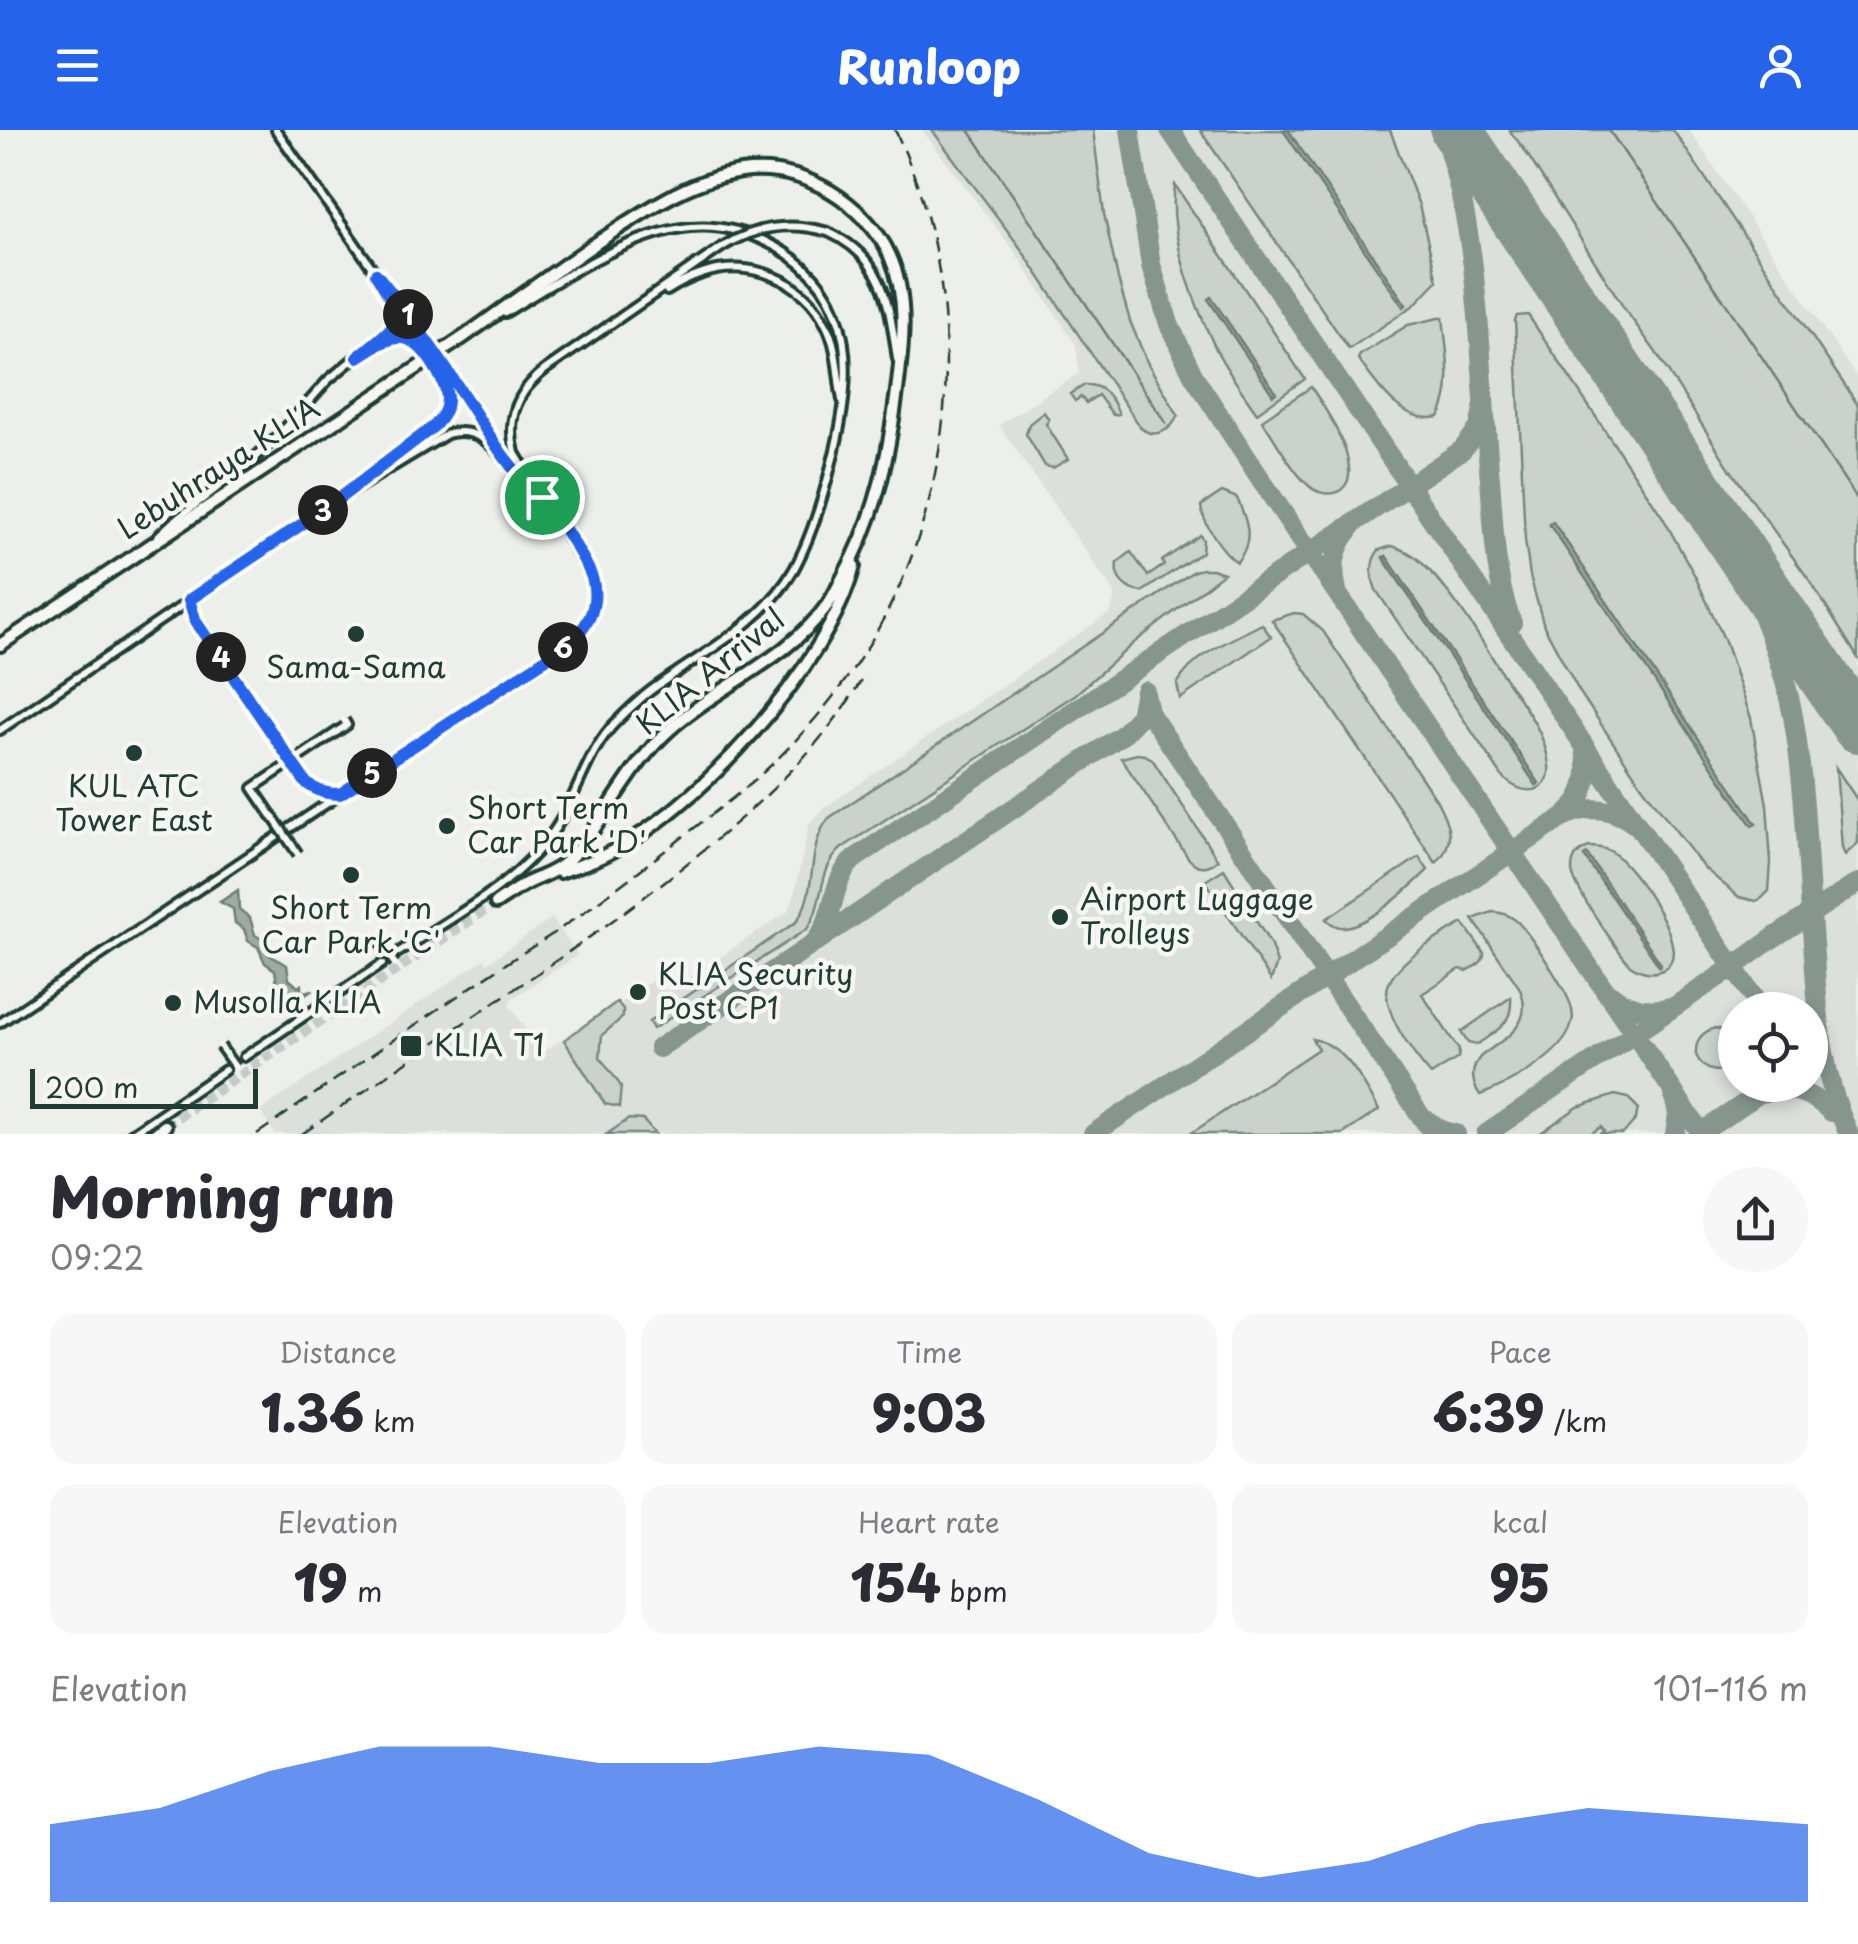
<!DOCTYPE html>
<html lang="en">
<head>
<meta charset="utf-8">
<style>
  :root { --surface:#fff; --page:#f7f7f7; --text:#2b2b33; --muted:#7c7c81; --accent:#2563eb }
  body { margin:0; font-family:"Playpen Sans",sans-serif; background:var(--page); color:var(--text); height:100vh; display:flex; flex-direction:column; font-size:38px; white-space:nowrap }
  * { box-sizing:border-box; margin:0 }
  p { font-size:32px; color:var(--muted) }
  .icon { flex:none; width:55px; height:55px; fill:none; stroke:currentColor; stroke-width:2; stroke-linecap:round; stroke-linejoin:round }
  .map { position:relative; height:1004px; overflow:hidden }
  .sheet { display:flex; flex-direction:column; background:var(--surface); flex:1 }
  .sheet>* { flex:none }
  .controls { position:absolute; left:1718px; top:862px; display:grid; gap:20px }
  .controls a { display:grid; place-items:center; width:110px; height:110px; border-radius:50%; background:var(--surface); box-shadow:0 5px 15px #0003; font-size:50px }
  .scale { position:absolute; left:30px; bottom:25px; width:228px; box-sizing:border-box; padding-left:10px; border:5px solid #1f3d34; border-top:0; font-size:28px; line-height:35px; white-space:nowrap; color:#1f3d34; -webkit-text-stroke:8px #f6f6f2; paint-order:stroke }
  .pin { position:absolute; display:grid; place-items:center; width:85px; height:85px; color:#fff; margin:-42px; border:5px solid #fff; border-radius:50%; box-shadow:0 2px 10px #0007 }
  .km { position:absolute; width:50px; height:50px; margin:-25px; border-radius:50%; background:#222; color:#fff; font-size:28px; line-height:50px; text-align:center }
  .round { display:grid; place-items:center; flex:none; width:105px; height:105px; border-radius:52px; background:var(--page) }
  .overview { display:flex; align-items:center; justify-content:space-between; height:170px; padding:0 50px }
  h1 { font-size:55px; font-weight:800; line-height:75px }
  .metrics { display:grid; grid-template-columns:repeat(3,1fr); gap:15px; height:170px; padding:10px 50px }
  .metrics div { display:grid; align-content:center; border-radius:25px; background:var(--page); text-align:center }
  .metrics b { font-size:50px; font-weight:800 }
  .metrics small { font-size:28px; font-weight:400 }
  .metrics p { font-size:28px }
  .chart { height:280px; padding:20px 50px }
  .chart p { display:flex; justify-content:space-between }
  .chart svg { width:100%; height:180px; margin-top:10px; fill:var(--accent); opacity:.7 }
  header { display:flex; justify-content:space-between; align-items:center; height:130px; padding:0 50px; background:var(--accent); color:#fff; font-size:45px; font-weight:800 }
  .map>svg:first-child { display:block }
  .built { fill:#dce0db; fill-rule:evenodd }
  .green { fill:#cbd2cc; stroke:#758880; stroke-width:2.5; fill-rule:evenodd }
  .water { fill:#9faaa4; stroke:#6c7e77; stroke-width:2.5 }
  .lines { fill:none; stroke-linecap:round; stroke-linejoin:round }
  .stream { stroke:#6c7e77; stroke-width:2.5 }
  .taxiway { stroke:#86968f; stroke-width:20 }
  .runway { stroke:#86968f; stroke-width:52 }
  .primary-tunnel { stroke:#c4cbc6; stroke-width:10; stroke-dasharray:10 5; stroke-linecap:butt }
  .street-casing { stroke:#1f3d34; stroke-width:14 }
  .primary-casing { stroke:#1f3d34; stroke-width:18 }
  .street { stroke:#f6f6f2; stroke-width:6 }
  .primary { stroke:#f6f6f2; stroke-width:10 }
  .rail { stroke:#1f3d34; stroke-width:2.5; stroke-dasharray:15 8; stroke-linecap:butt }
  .street-bridge-casing { stroke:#1f3d34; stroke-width:14; stroke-linecap:butt }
  .street-bridge { stroke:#f6f6f2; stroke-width:6 }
  .route-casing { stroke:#fff; stroke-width:20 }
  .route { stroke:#2563eb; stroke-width:12 }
  .poi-dot { fill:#1f3d34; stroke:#f6f6f2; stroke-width:4 }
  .labels { text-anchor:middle; stroke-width:9; stroke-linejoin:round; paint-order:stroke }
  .street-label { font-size:30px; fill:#1f3d34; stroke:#f6f6f2 }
  .poi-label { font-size:30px; fill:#1f3d34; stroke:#f6f6f2; text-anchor:start }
</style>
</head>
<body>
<header><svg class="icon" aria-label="menu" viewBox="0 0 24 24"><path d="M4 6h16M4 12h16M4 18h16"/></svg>Runloop<svg class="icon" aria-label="person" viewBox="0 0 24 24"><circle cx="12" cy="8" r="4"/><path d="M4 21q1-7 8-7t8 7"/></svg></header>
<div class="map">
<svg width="1858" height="1004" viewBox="0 0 1858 1004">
  <rect width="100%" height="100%" fill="#edefea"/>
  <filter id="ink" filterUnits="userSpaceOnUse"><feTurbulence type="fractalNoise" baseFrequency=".01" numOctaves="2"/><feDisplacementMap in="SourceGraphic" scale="20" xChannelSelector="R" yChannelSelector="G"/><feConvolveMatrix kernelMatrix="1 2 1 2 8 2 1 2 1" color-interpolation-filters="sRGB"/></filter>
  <g filter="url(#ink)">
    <!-- built -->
    <path class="built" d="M922 0H1689L1858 249V1004H275L260 981 484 829 487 833 552 788 578 825 511 869 509 875 542 923 617 872 619 874 650 852 657 849 665 860 670 861 788 781 793 770 809 694 822 679 1111 482 1115 464 999 295 1079 243 1076 215 1014 121ZM1735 880H1810V955H1735Z"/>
    <!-- green -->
    <path class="green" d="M932 0H1093L1104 84 1118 149 1130 191 1147 232 1178 285C1172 300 1155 310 1141 298L1019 116Z
      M1200 0H1390L1419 75 1437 151 1414 175 1349 219Z
      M1509 0H1673L1858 275V528L1812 454 1732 342 1655 221 1624 178 1524 19Z
      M1175 55 1305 249 1257 283C1242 261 1225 239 1214 215 1193 170 1168 105 1175 55Z
      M1528 185 1662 386 1695 446 1724 509 1751 588 1767 675 1771 732 1769 761 1762 768 1756 771 1739 767 1703 737 1640 653 1579 561 1544 496 1530 446 1525 410 1515 190 1517 186Z
      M1443 187C1446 219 1455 258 1439 287 1402 295 1377 255 1358 229L1360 225 1408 195Z
      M1085 255C1103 254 1113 268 1119 284L1113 285 1098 265 1086 273 1081 267 1075 271 1070 264Z
      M1311 257C1324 276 1371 347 1337 362 1327 366 1315 362 1308 355 1292 341 1275 309 1262 290Z
      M1044 282 1049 290 1046 294 1068 329 1053 338 1045 336 1026 304 1029 294Z
      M1222 362 1237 368C1247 391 1255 410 1237 432 1223 423 1202 392 1201 376Z
      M1200 405 1203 410 1202 422 1142 462C1126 460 1114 449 1117 433L1131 422 1148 446 1164 435 1162 431Z
      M1392 416C1403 419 1411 423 1419 430 1454 463 1480 508 1505 548 1521 572 1543 599 1548 629 1556 665 1522 669 1502 646L1376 460C1371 446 1369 432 1379 420ZM1386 426 1538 653 1537 655 1383 428Z
      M1202 439H1212L1224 443 1135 512 1076 564 842 718C817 739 825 774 807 799L653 899 649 892 796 792C819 762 805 717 829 688L1194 441Z
      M1294 483 1303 484 1323 501 1437 671C1449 694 1457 713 1436 733L1272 490Z
      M1262 494 1271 507 1180 569 1177 554C1194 524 1233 509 1262 494Z
      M1137 624 1145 625 1152 629 1218 730C1208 738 1198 739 1189 729L1121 628Z
      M1836 638 1858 671V713L1845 725 1842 718Z
      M1589 717C1597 717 1605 718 1612 722 1632 735 1701 827 1660 841 1649 845 1639 841 1630 835 1618 820 1572 757 1572 740 1572 728 1578 721 1589 717Z
      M1419 727 1428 740C1411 757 1364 800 1340 797 1333 796 1331 793 1326 789Z
      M1224 739 1270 813 1277 833 1271 850 1205 751Z
      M1492 782C1500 782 1507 784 1514 789 1527 798 1564 857 1570 873 1573 881 1574 889 1571 896 1562 926 1508 955 1480 965 1471 952 1470 940 1480 927 1505 907 1536 895 1519 857L1473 789Z
      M1463 793 1484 823C1484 833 1475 836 1467 841L1460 839 1422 864 1459 920 1458 928 1431 945C1415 927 1378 878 1389 853 1401 828 1440 806 1463 793Z
      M1511 867C1513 895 1496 901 1476 915L1468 913 1461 902Z
      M617 872 623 879V887L602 905 600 927 621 956 619 977 605 974 564 910Z
      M1715 898 1727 901 1735 908V932C1722 946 1704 943 1696 925 1695 911 1701 902 1715 898Z
      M1312 909C1345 914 1364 954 1379 980L1343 1004H1190L1318 919Z
      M1615 965 1628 968 1638 978 1636 989 1623 1004H1600L1604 1001 1601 997 1590 1004H1539L1578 977Z
      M629 989 643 990 655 1004H607Z"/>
    <!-- water -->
    <path class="water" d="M1283 0H1288L1406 175 1403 177Z
      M1211 167 1276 263 1273 265 1208 169Z
      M1553 392 1756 694 1752 696 1549 394Z
      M1386 426 1539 653 1536 655 1383 427Z
      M1587 724 1661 834 1659 836 1584 726Z
      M238 760 239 779 250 788 255 805 267 812 271 826 287 835 289 849 298 857 301 855V860L304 862 313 860 285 878 290 871 282 868 285 866 277 853 275 840 265 833 258 817 248 811 244 799 235 793 233 779 220 772Z"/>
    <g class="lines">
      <!-- stream -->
      <path class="stream" d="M969 0 1166 293
        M1609 0 1858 370"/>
      <!-- taxiway -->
      <path class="taxiway" d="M1130 0 1151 135 1169 194 1193 245 1277 374 1702 1004
        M1170 0 1762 880
        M1442 0C1482 111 1479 233 1490 349 1494 397 1494 448 1512 493
        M1728 404C1755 468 1787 535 1796 605 1807 678 1808 753 1814 826 1818 888 1822 947 1849 1004
        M1337 460C1331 437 1334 417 1350 399
        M1145 564 1149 582 1154 590 1433 1004
        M1567 685C1591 675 1612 678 1633 693
        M814 813C837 788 829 752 854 729L1462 320 1479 298 1484 275
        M1610 864C1628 879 1648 883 1671 877
        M659 918 1122 605 1140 586 1145 561
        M1762 963C1789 955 1811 962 1831 982
        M1674 967 1678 984 1675 1004
        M1426 990 1443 1001 1456 1004
        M1093 1004 1565 686C1585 668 1591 645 1585 619
        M1486 1004 1733 837 1773 808 1858 753
        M1699 1004 1772 955"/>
      <!-- runway -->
      <path class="runway" d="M1456 0 1858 597"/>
      <!-- primary-tunnel -->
      <path class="primary-tunnel" d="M165 996 496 773"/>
      <defs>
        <path id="street" d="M276 0 377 145
          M828 102C885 128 889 174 897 229
          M667 161C678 154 690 148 702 144 749 127 805 150 826 195 838 218 837 245 842 270
          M392 162 426 210
          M376 216C392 207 407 203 421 218
          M444 235 498 317
          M510 336 530 355
          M345 363 440 290C451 272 447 257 436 240
          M158 406 173 392 249 333 280 304 328 250 392 197C402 177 387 161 376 144
          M189 470 197 491 305 653C317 661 325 664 339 664
          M0 600 331 374 447 304C477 295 492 316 510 336
          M399 822C452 787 516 755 553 702 578 667 586 621 617 591 630 578 642 566 657 556 705 521 764 493 794 439 812 406 823 368 832 332 853 251 861 165 776 117 749 102 722 94 690 97 629 103 557 151 505 183
          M0 893 442 596 564 517C589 498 599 476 591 445L515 323C506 288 517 261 546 239L722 117
          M244 927 382 834
          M131 1004 225 940"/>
        <path id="primary" d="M0 515 465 206C508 175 551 144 595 114 642 83 692 46 750 41 778 39 806 47 830 61 855 76 878 99 890 126 908 166 903 211 898 253 889 324 878 384 843 447 838 456 834 466 828 474 788 530 719 555 669 600 627 638 606 692 567 731 556 742 541 746 527 753 516 759 506 766 496 773
          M560 742C574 737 589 733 603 726 696 682 828 536 854 436
          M155 1004 165 996"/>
      </defs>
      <!-- street casing -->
      <use href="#street" class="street-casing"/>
      <!-- primary casing -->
      <use href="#primary" class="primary-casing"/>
      <!-- street -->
      <use href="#street" class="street"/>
      <!-- primary -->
      <use href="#primary" class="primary"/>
      <!-- rail -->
      <path class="rail" d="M257 1004C342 945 427 886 513 829 530 818 548 808 564 796 604 769 641 739 679 710 709 686 740 664 768 638 876 536 936 413 945 265 950 172 935 84 895 0
        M302 1004C371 957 440 908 510 862 574 819 635 776 695 727 759 675 818 622 861 551"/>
      <defs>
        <path id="street-bridge" d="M722 117C755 96 789 91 828 102
          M426 210 444 235
          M421 218 436 240
          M298 724 253 658 347 595 344 590
          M378 809 395 834
          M220 916 235 937"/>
      </defs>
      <!-- street-bridge casing -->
      <use href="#street-bridge" class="street-bridge-casing"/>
      <!-- street-bridge -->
      <use href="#street-bridge" class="street-bridge"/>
    </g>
  </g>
  <g class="lines" filter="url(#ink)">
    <defs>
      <path id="route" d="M376 144C409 183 438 226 466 269 480 290 493 313 509 333 518 346 531 354 541 366 554 381 589 434 593 451 599 480 586 500 564 517L340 664C326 664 317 661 306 653L196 492 189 470 332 374 433 297C441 289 447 281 447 269 447 251 421 208 402 208 386 207 371 219 358 227 401 190 407 195 376 144Z"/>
    </defs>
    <!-- route casing -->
    <use href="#route" class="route-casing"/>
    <!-- route -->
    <use href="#route" class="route"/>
  </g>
  <!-- markers -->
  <g class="poi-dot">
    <circle cx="356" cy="504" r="10"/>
    <circle cx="134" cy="623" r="10"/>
    <circle cx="447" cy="696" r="10"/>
    <circle cx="351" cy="745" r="10"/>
    <circle cx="1060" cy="787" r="10"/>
    <circle cx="638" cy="862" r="10"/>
    <circle cx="173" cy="873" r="10"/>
    <rect x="399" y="904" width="24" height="24" rx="5"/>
  </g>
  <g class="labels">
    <!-- street labels -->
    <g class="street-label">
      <text transform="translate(219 339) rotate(-33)" y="10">Lebuhraya KLIA</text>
      <text transform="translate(711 542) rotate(-39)" y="10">KLIA Arrival</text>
    </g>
    <!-- poi labels -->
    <g class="poi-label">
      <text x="356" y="548" text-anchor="middle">Sama-Sama</text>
      <text x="134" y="667" text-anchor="middle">KUL ATC<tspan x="134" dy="34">Tower East</tspan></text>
      <text x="467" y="689">Short Term<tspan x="467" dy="34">Car Park 'D'</tspan></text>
      <text x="1080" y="780">Airport Luggage<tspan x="1080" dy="34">Trolleys</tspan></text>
      <text x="351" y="789" text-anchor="middle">Short Term<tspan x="351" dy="34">Car Park 'C'</tspan></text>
      <text x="658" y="855">KLIA Security<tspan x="658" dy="34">Post CP1</tspan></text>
      <text x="193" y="883">Musolla KLIA</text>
      <text x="434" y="926">KLIA T1</text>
    </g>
  </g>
</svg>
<div class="controls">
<a><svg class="icon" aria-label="locate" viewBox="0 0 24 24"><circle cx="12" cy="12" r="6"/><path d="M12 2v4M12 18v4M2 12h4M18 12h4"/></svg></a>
</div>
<div class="scale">200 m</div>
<div class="pin" style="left:542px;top:367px;background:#1e9e55"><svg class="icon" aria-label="arrive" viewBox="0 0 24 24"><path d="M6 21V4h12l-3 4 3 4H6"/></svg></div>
<b class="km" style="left:408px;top:184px">1</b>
<b class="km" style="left:323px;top:380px">3</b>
<b class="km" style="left:221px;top:527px">4</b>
<b class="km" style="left:372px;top:643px">5</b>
<b class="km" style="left:563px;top:517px">6</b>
</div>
<section class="sheet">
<div class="overview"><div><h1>Morning run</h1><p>09:22</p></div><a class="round"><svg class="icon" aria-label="share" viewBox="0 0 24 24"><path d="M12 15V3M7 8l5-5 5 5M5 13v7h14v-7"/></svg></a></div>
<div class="metrics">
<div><p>Distance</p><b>1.36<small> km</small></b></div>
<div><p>Time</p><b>9:03</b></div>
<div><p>Pace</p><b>6:39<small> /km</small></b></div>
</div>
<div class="metrics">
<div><p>Elevation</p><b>19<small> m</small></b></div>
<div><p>Heart rate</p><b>154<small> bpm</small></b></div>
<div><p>kcal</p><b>95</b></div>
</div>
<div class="chart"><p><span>Elevation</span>101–116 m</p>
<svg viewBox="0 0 160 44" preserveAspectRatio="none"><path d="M0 44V25L10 21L20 12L30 6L40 6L50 10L60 10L70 6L80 8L90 19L100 32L110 38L120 34L130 25L140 21L150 23L160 25V44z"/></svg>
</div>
</section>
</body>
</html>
